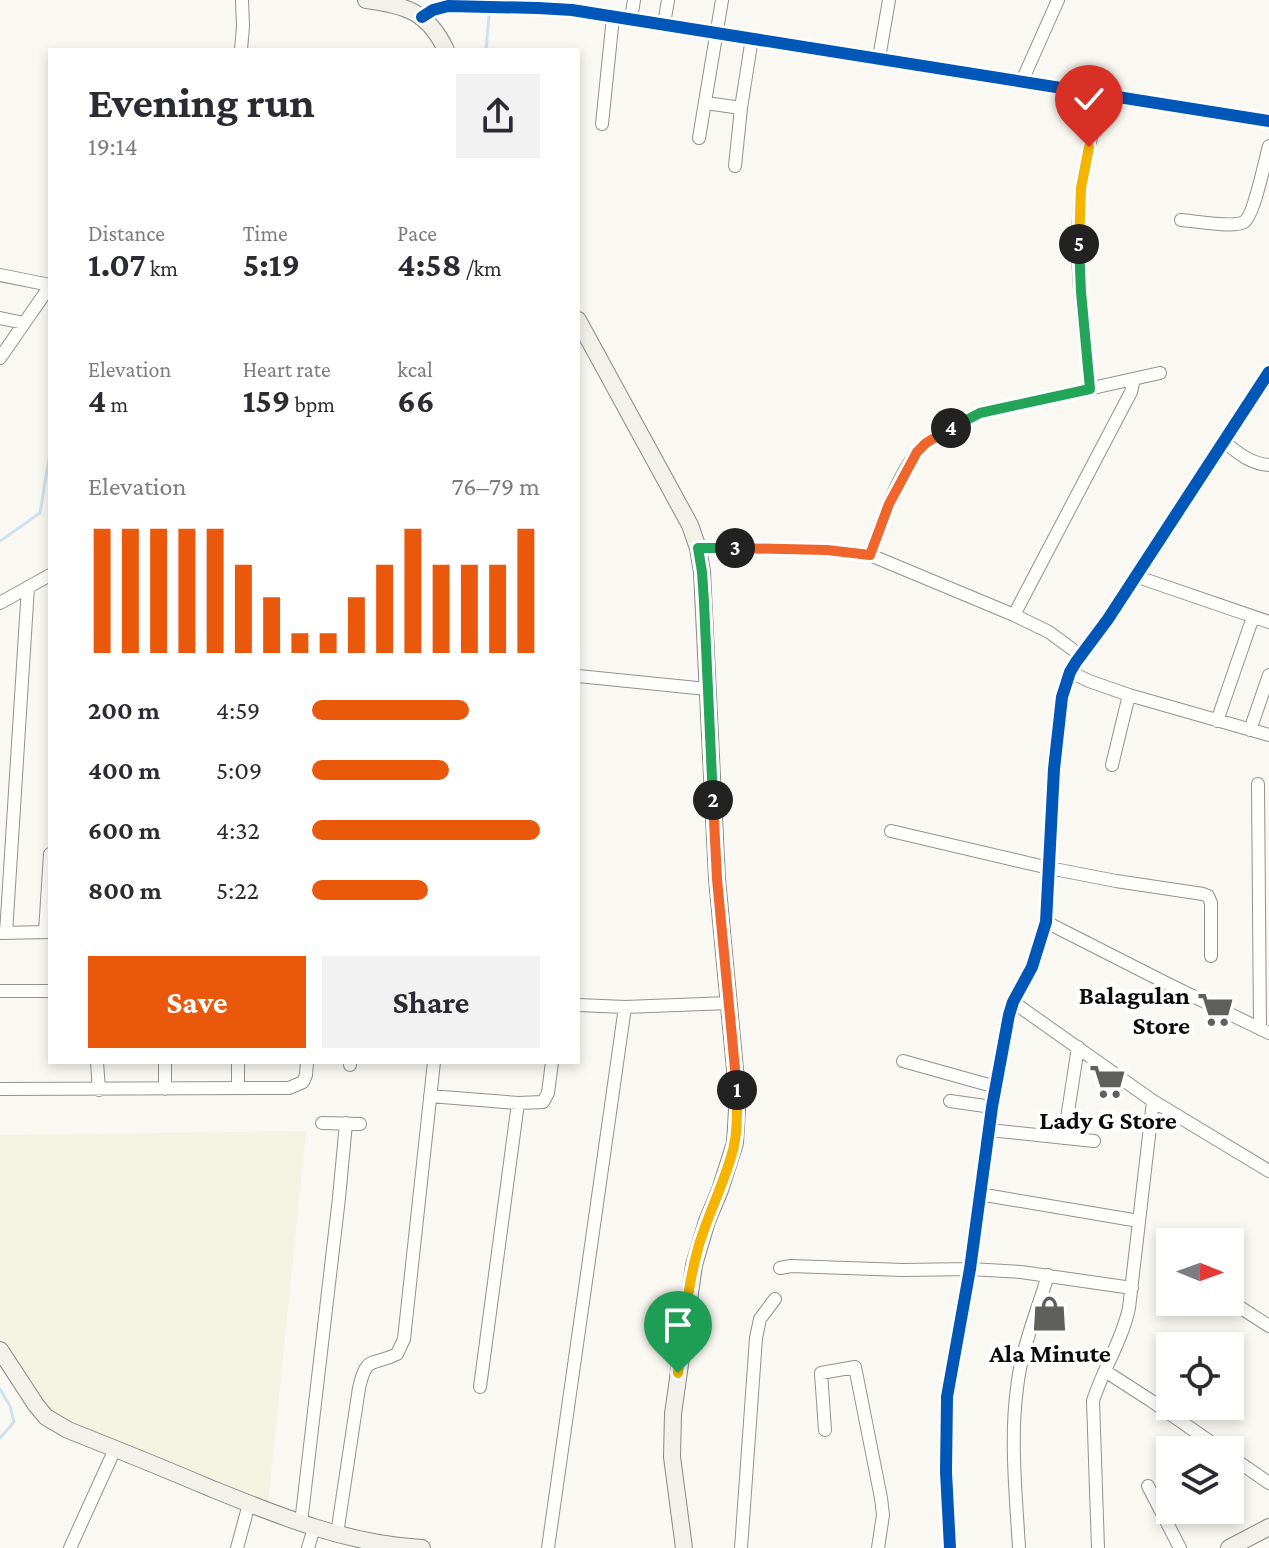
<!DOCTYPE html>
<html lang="en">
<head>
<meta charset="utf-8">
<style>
  :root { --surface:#fff; --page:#f2f2f3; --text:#2b2b33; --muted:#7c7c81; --accent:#ea580c }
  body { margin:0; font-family:"Crimson Pro",serif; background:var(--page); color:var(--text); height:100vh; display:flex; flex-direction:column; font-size:30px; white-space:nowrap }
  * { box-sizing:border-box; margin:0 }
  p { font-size:26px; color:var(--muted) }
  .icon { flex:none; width:44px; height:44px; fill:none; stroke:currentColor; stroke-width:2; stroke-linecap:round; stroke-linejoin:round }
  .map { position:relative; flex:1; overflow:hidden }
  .side { position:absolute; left:48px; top:48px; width:532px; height:1016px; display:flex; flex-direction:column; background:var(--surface); border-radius:0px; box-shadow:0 4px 12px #0003 }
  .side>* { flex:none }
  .needle { width:52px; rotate:91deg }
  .tools { position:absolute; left:1156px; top:1228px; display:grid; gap:16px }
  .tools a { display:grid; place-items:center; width:88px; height:88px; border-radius:0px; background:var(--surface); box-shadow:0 4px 12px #0003; font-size:40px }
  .pin { position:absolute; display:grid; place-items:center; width:68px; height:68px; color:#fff; margin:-82px -34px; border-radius:50% 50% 50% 0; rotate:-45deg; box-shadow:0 0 8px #0007 }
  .pin .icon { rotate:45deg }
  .km { position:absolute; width:40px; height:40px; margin:-20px; border-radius:50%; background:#222; color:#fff; font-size:22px; line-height:40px; text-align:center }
  .round { display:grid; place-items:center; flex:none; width:84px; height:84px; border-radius:0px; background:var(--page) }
  .summary { display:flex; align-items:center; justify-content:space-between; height:136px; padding:0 40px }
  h1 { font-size:44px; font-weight:700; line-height:60px }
  .figures { display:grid; grid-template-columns:repeat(3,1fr); gap:12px; height:136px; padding:8px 40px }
  .figures div { display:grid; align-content:center }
  .figures b { font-size:34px; font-weight:700 }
  .figures small { font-size:22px; font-weight:400 }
  .figures p { font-size:22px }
  .chart { height:224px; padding:16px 40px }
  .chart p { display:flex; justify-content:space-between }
  .chart svg { width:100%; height:144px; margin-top:8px; stroke:var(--accent); stroke-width:6 }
  .cta { display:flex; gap:16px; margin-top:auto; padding:16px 40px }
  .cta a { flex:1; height:92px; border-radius:0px; background:var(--accent); color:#fff; font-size:32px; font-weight:700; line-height:92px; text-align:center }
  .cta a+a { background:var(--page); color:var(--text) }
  ul { padding:0 40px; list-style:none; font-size:26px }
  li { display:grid; grid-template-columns:128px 96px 1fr; align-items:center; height:60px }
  li i { height:20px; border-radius:10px; background:var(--accent) }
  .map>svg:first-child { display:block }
  .farmland { fill:#f4f2e0 }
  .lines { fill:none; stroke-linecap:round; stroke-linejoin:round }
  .stream { stroke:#cce3ee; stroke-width:3 }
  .street-casing { stroke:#939290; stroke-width:14 }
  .secondary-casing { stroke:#8a8986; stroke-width:18 }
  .street { stroke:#fefefd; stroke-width:12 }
  .secondary { stroke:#f3f2ea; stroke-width:16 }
  .cycleway-casing { stroke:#fff; stroke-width:17 }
  .cycleway { stroke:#0057b8; stroke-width:12 }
  .split-1-casing { stroke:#fff; stroke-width:16 }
  .split-2-casing { stroke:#fff; stroke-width:16 }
  .split-3-casing { stroke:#fff; stroke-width:16 }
  .split-4-casing { stroke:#fff; stroke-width:16 }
  .split-5-casing { stroke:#fff; stroke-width:16 }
  .split-6-casing { stroke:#fff; stroke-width:16 }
  .split-1 { stroke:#f5b400; stroke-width:10 }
  .split-2 { stroke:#f0652b; stroke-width:10 }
  .split-3 { stroke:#22a559; stroke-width:10 }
  .split-4 { stroke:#f0652b; stroke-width:10 }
  .split-5 { stroke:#22a559; stroke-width:10 }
  .split-6 { stroke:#f5b400; stroke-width:10 }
  .labels { text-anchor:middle; stroke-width:8; stroke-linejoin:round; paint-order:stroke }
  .poi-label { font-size:26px; font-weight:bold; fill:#0c0c0c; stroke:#fff }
</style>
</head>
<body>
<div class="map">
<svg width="1269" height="1548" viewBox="0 0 1269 1548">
  <rect width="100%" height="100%" fill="#faf8f2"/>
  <!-- farmland -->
  <path class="farmland" d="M306 1131 268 1504 74 1426 50 1412 0 1337V1135Z"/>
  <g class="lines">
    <!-- stream -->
    <path class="stream" d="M486 50 489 16
      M0 541 40 513 50 452
      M0 1389 10 1406 14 1422 0 1438"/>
    <defs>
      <path id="street" d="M422 17 433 10 448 6 538 8 572 10 1269 121
        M631 19 634 0
        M664 24 668 0
        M241 50 243 26 242 0
        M879 58 889 0
        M1022 81 1058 0
        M706 103 741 108
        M602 124 613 17
        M699 138 722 0
        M735 166 741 108 752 38
        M1181 220C1194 221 1234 228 1244 222 1254 216 1265 160 1269 146
        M0 275 50 285
        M0 318 24 323
        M0 358 50 286
        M1090 389C1085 332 1075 273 1079 216 1081 174 1092 134 1101 94
        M1223 441C1237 452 1250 464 1269 465
        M698 548 827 550 870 555 1014 615 1049 632 1080 655
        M870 555C879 526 902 463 925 444 941 431 961 421 980 413L1160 373
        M1135 576 1269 622
        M0 603 50 575
        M1014 615 1131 392 1134 379
        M1070 672 1089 681 1129 695 1269 735
        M578 676 707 689
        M1217 721 1253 617
        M1250 730 1269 675
        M1112 765 1129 695
        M1258 784 1260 1029
        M891 831 1049 868 1116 881 1203 894 1208 896 1211 903V956
        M1046 922 1170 985 1269 1033
        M45 932 50 854
        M0 933 50 932
        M6 933 28 587
        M0 991H50
        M1013 1002 1153 1101 1269 1171
        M578 1005 625 1007 729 1003
        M903 1061 996 1087
        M97 1062 99 1090
        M165 1062V1089
        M238 1062V1088
        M350 1065V1062
        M0 1089 289 1088 303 1082 306 1075 307 1062
        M430 1096 518 1103 543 1102 548 1093 552 1062
        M950 1101 992 1107
        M322 1123 360 1124
        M989 1130 1094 1141
        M1064 1138 1078 1047
        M979 1194 1139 1221
        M780 1268 791 1266 903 1270 970 1269 1021 1272 1132 1288
        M1235 1304 1269 1326
        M1105 1371 1150 1400 1222 1450
        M480 1387 518 1103
        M825 1430 821 1373 855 1367 881 1498 883 1515 878 1548
        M1230 1456 1269 1483
        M1148 1486 1180 1548
        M301 1523 339 1198 346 1123
        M337 1534 359 1388C367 1354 371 1367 397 1354L404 1339 434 1062
        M70 1548 115 1449
        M237 1548 249 1504
        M308 1548 314 1528
        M548 1548 625 1007
        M741 1548 756 1338 760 1319 775 1299
        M950 1548 946 1472 947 1397 970 1269 992 1107 1009 1015 1013 1002 1032 967 1046 922 1054 769 1062 697 1070 672 1076 662 1108 619 1269 372
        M1019 1548C1016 1495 1010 1440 1017 1388 1021 1350 1037 1312 1048 1275
        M1098 1548 1093 1401C1103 1369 1122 1341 1129 1308L1153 1101"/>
      <path id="secondary" d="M366 0C406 5 428 12 446 50
        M578 320 690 525 698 548 702 572 717 879 736 1080 737 1110 735 1143 720 1190 707 1221 694 1265 673 1414 672 1457 684 1548
        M0 1350 36 1405 46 1417 68 1430C116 1449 163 1468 210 1488 279 1516 347 1544 422 1548
        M1229 1548 1269 1527"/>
    </defs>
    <!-- street casing -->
    <use href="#street" class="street-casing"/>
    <!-- secondary casing -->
    <use href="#secondary" class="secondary-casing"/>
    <!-- street -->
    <use href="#street" class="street"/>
    <!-- secondary -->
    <use href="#secondary" class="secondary"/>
    <defs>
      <path id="cycleway" d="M422 17 433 10 448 6 538 8 572 10 1269 121
        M950 1548 946 1472 947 1397 970 1269 992 1107 1009 1015 1013 1002 1032 967 1046 922 1054 769 1062 697 1070 672 1076 662 1108 619 1269 372"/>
    </defs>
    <!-- cycleway casing -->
    <use href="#cycleway" class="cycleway-casing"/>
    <!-- cycleway -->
    <use href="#cycleway" class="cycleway"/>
  </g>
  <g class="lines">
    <defs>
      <path id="split-1" d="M678 1373C684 1330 687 1286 699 1245 709 1211 726 1180 734 1146 738 1128 737 1109 737 1090"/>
      <path id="split-2" d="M713 800 717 879 737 1090"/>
      <path id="split-3" d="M713 800 704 602 702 572 698 548H735"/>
      <path id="split-4" d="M735 548 827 550 870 555 889 504 917 452 926 443 951 428"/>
      <path id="split-5" d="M951 428 980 413 1090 389 1081 292 1079 244"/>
      <path id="split-6" d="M1079 244 1081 188 1089 147"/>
    </defs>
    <!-- split-1 casing -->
    <use href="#split-1" class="split-1-casing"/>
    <!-- split-2 casing -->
    <use href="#split-2" class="split-2-casing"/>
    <!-- split-3 casing -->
    <use href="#split-3" class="split-3-casing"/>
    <!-- split-4 casing -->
    <use href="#split-4" class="split-4-casing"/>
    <!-- split-5 casing -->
    <use href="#split-5" class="split-5-casing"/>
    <!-- split-6 casing -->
    <use href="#split-6" class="split-6-casing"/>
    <!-- split-1 -->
    <use href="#split-1" class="split-1"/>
    <!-- split-2 -->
    <use href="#split-2" class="split-2"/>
    <!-- split-3 -->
    <use href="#split-3" class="split-3"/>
    <!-- split-4 -->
    <use href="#split-4" class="split-4"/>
    <!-- split-5 -->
    <use href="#split-5" class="split-5"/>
    <!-- split-6 -->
    <use href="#split-6" class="split-6"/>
  </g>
  <!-- icons -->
  <defs>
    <symbol id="supermarket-bare" viewBox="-9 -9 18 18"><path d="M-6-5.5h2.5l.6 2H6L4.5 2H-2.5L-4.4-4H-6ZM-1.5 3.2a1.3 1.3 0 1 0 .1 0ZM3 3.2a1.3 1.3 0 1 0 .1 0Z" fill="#5f5f5c" stroke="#fff" stroke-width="2.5" paint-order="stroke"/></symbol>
    <symbol id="shop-bare" viewBox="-9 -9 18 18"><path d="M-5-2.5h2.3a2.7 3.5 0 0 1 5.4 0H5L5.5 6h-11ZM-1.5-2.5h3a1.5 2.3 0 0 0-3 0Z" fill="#5f5f5c" stroke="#fff" stroke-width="2.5" paint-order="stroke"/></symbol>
  </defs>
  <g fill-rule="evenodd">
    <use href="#supermarket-bare" x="1190" y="984" width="51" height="51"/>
    <use href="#supermarket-bare" x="1082" y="1056" width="51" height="51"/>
    <use href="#shop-bare" x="1024" y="1288" width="51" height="51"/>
  </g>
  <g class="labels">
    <!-- poi labels -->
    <g class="poi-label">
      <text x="1190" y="1004" text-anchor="end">Balagulan<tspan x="1190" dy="30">Store</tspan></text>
      <text x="1108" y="1129">Lady G Store</text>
      <text x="1050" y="1362">Ala Minute</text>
    </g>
  </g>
</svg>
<div class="tools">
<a><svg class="needle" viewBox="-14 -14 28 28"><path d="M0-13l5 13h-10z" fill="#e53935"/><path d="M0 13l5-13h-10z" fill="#7c7c81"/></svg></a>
<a><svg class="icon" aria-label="locate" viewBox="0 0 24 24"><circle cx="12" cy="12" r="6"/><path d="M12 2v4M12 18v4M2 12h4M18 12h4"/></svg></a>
<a><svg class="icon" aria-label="layers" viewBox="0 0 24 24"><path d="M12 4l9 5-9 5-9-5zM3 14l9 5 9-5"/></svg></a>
</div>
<div class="pin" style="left:678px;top:1373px;background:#1e9e55"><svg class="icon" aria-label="arrive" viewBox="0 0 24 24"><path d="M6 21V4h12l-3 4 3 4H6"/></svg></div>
<div class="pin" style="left:1089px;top:147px;background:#d93025"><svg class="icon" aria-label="check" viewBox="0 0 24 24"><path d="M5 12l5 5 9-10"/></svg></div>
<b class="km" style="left:737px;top:1090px">1</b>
<b class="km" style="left:713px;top:800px">2</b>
<b class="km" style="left:735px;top:548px">3</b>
<b class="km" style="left:951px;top:428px">4</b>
<b class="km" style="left:1079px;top:244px">5</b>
<section class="side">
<div class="summary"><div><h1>Evening run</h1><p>19:14</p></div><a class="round"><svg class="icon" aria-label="share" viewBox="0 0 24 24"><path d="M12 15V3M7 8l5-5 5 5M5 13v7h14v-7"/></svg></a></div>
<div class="figures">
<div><p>Distance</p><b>1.07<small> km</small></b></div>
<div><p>Time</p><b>5:19</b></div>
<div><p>Pace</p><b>4:58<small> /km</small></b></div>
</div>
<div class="figures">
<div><p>Elevation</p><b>4<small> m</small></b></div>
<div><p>Heart rate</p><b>159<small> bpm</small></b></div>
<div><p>kcal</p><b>66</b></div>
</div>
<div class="chart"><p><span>Elevation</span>76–79 m</p>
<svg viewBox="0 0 160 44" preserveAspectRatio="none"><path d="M5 44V6M15 44V6M25 44V6M35 44V6M45 44V6M55 44V17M65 44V27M75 44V38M85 44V38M95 44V27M105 44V17M115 44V6M125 44V17M135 44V17M145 44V17M155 44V6"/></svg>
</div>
<ul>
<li><b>200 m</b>4:59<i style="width:69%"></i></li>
<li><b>400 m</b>5:09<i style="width:60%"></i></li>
<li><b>600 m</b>4:32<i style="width:100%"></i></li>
<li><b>800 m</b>5:22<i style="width:51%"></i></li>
</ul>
<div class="cta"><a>Save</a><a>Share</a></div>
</section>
</div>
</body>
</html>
